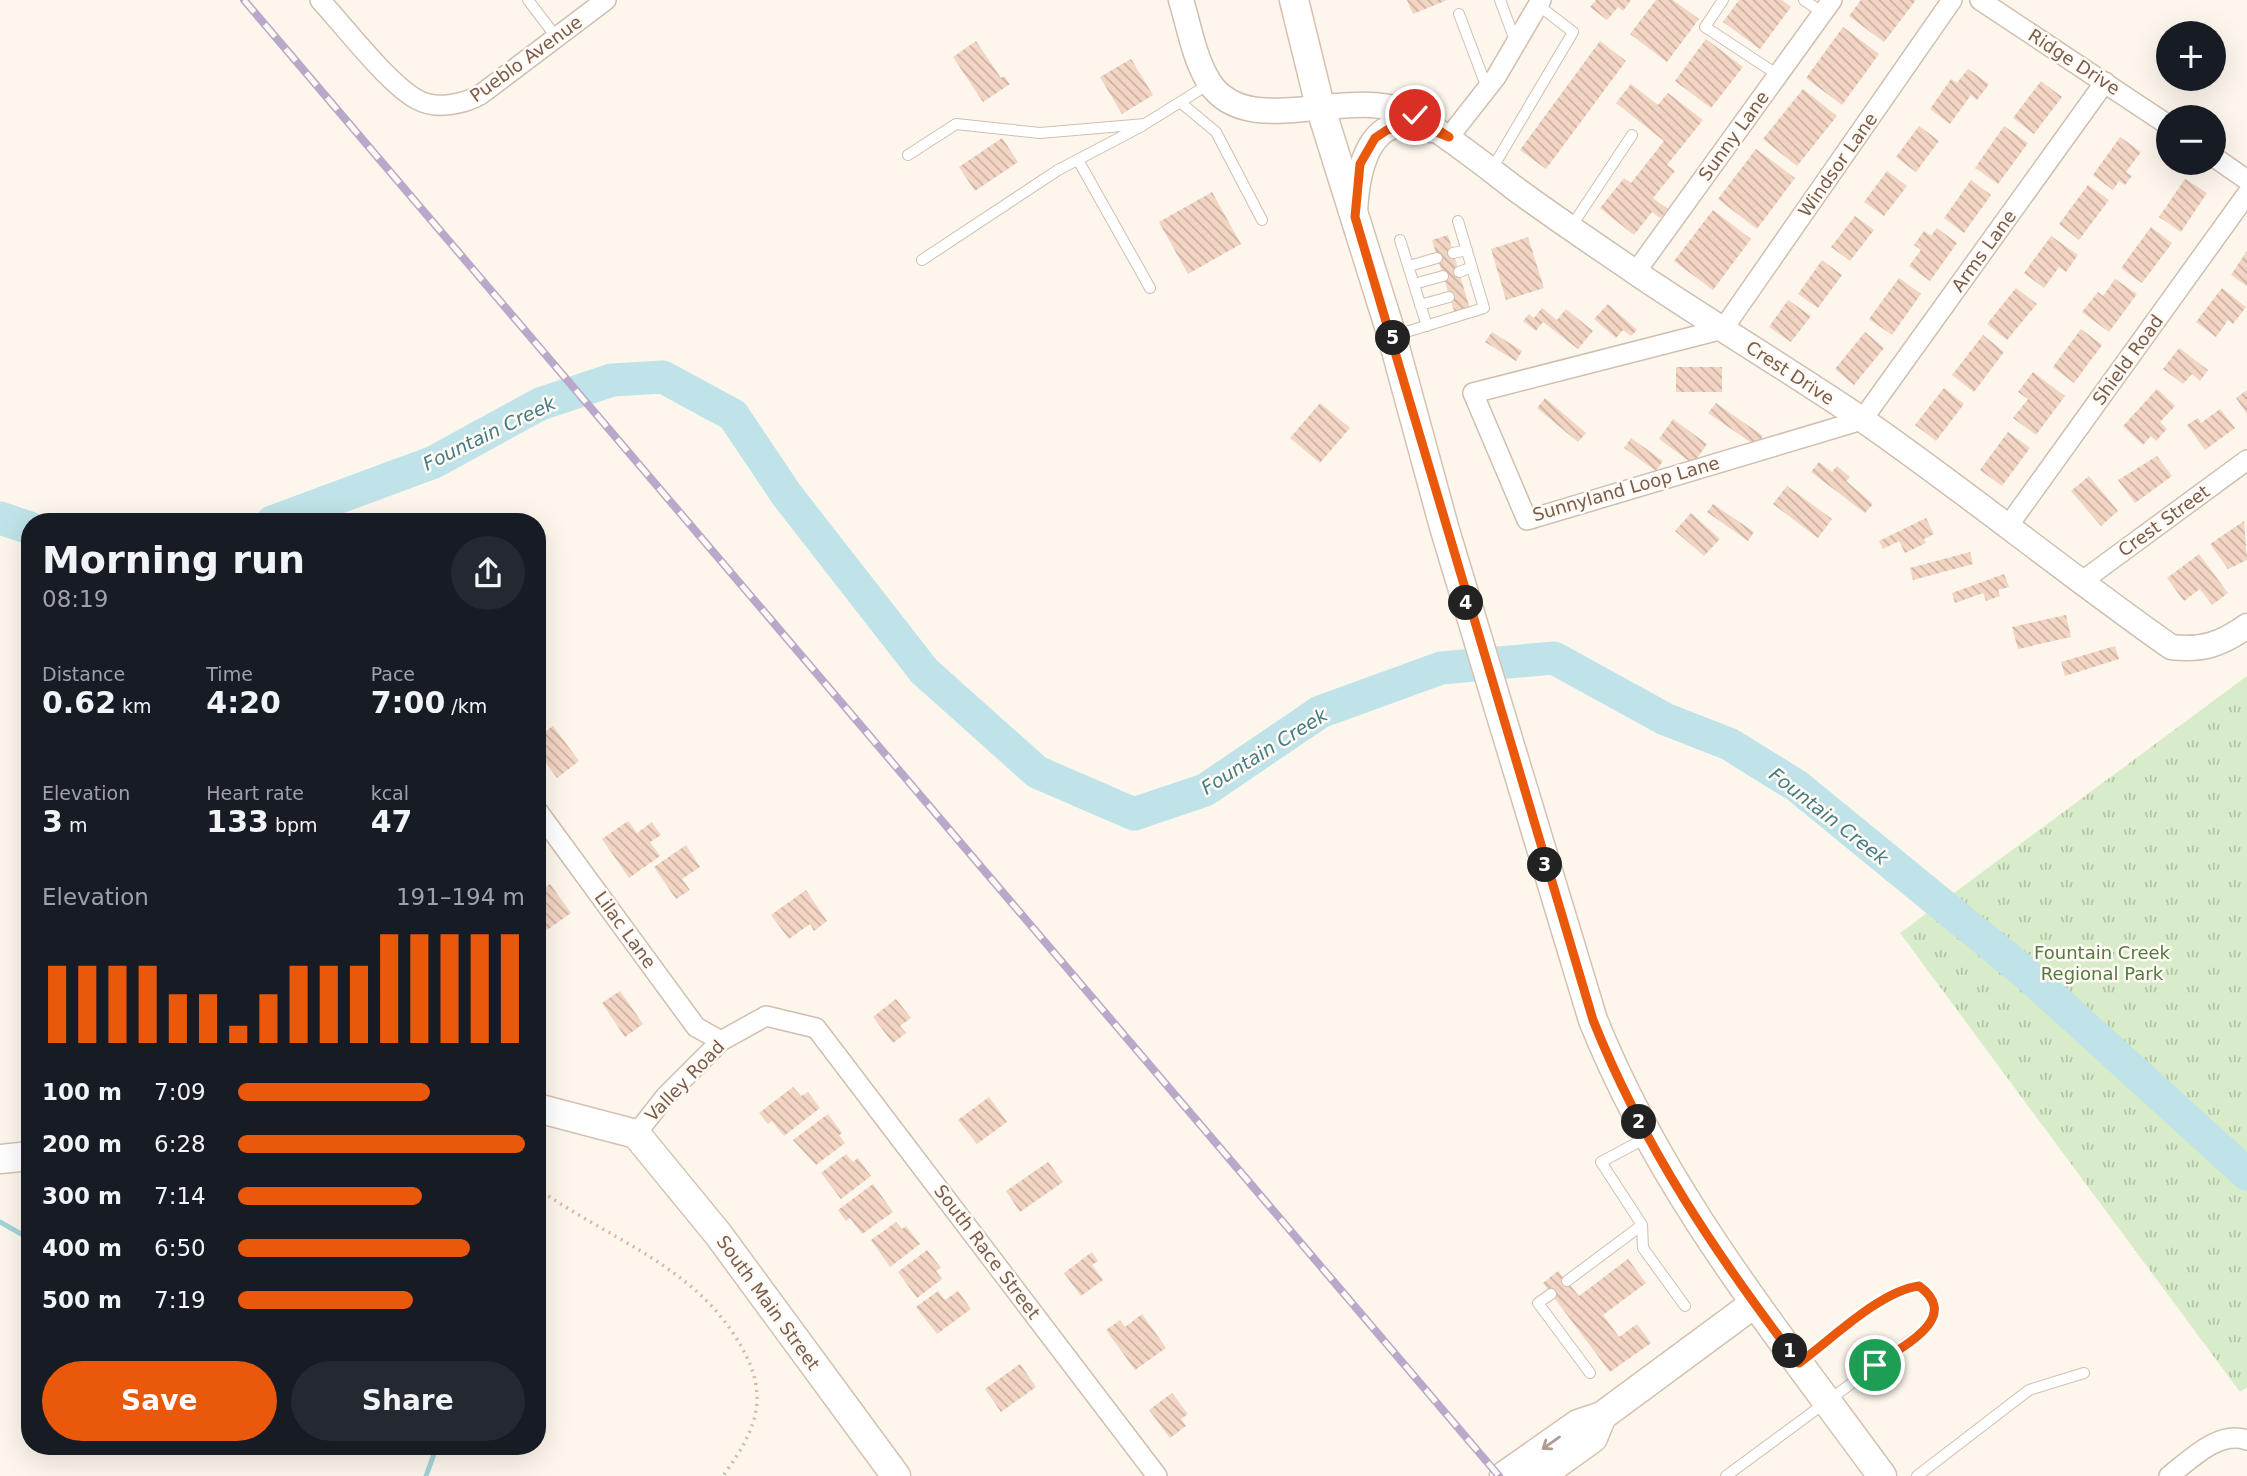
<!DOCTYPE html>
<html lang="en">
<head>
<meta charset="utf-8">
<style>
  :root { --surface:#171b24; --page:#242831; --text:#f1f3f6; --muted:#9ea1a6; --accent:#ea580c }
  body { margin:0; font-family:"DejaVu Sans",sans-serif; background:var(--page); color:var(--text); height:100vh; display:flex; flex-direction:column; font-size:26px; white-space:nowrap }
  * { box-sizing:border-box; margin:0 }
  p { font-size:23px; color:var(--muted) }
  .icon { flex:none; width:38px; height:38px; fill:none; stroke:currentColor; stroke-width:2; stroke-linecap:round; stroke-linejoin:round }
  .map { position:relative; flex:1; overflow:hidden }
  .details { position:absolute; left:21px; top:513px; width:525px; height:942px; display:flex; flex-direction:column; background:var(--surface); border-radius:28px; box-shadow:0 7px 28px #0002 }
  .details>* { flex:none }
  .fabs { position:absolute; left:2156px; top:21px; display:grid; gap:14px }
  .fabs a { display:grid; place-items:center; width:70px; height:70px; border-radius:50%; background:var(--surface); box-shadow:0 7px 28px #0002; font-size:35px }
  .pin { position:absolute; display:grid; place-items:center; width:60px; height:60px; color:#fff; margin:-30px; border:4px solid #fff; border-radius:50%; box-shadow:0 2px 7px #0007 }
  .km { position:absolute; width:35px; height:35px; margin:-18px; border-radius:50%; background:#222; color:#fff; font-size:19px; line-height:35px; text-align:center }
  .round { display:grid; place-items:center; flex:none; width:74px; height:74px; border-radius:37px; background:var(--page) }
  .head { display:flex; align-items:center; justify-content:space-between; height:119px; padding:0 21px }
  h1 { font-size:38px; font-weight:700; line-height:52px }
  .metrics { display:grid; grid-template-columns:repeat(3,1fr); gap:10px; height:119px; padding:7px 21px }
  .metrics div { display:grid; align-content:center }
  .metrics b { font-size:30px; font-weight:700 }
  .metrics small { font-size:19px; font-weight:400 }
  .metrics p { font-size:19px }
  .chart { height:196px; padding:14px 21px }
  .chart p { display:flex; justify-content:space-between }
  .chart svg { width:100%; height:126px; margin-top:7px; stroke:var(--accent); stroke-width:6 }
  .action { display:flex; gap:14px; margin-top:auto; padding:14px 21px }
  .action a { flex:1; height:80px; border-radius:42px; background:var(--accent); color:#fff; font-size:28px; font-weight:700; line-height:80px; text-align:center }
  .action a+a { background:var(--page); color:var(--text) }
  ul { padding:0 21px; list-style:none; font-size:23px }
  li { display:grid; grid-template-columns:112px 84px 1fr; align-items:center; height:52px }
  li i { height:18px; border-radius:9px; background:var(--accent) }
  .map>svg:first-child { display:block }
  .park { fill:url(#park-tufts) }
  .lines { fill:none; stroke-linecap:round; stroke-linejoin:round }
  .stream { stroke:#a5d3da; stroke-width:5 }
  .river { stroke:#bfe3e8; stroke-width:33 }
  .building { fill:url(#building-back-hatch) }
  .service-casing { stroke:#d1beb0; stroke-width:12 }
  .minor-casing { stroke:#d1beb0; stroke-width:22 }
  .tertiary-casing { stroke:#d1beb0; stroke-width:27 }
  .secondary-casing { stroke:#d6c0b0; stroke-width:31 }
  .path { stroke:#d9b8a5; stroke-width:3.5; stroke-dasharray:2 5; stroke-linecap:butt }
  .service { stroke:#fff; stroke-width:10 }
  .minor { stroke:#fff; stroke-width:19 }
  .tertiary { stroke:#fff; stroke-width:24 }
  .secondary { stroke:#fff; stroke-width:28 }
  .rail-casing { stroke:#b9a8c9; stroke-width:8 }
  .rail { stroke:#fffaf3; stroke-width:5; stroke-dasharray:16; stroke-linecap:butt }
  .oneway { stroke:#af9d94 }
  .route-casing { stroke:#fff; stroke-width:14 }
  .route { stroke:#ea580c; stroke-width:9 }
  .labels { text-anchor:middle; stroke-width:5; stroke-linejoin:round; paint-order:stroke }
  .street-label { font-size:18px; fill:#7a5c4d; stroke:#fffaf3 }
  .park-label { font-size:18px; fill:#537a41; stroke:#fffaf3 }
  .water-label { font-size:19px; font-style:italic; fill:#437c86; stroke:#fffaf3 }
</style>
</head>
<body>
<div class="map">
<svg width="2247" height="1476" viewBox="0 0 2247 1476">
  <defs>
    <pattern id="park-tufts" width="24" height="20" patternUnits="userSpaceOnUse" patternTransform="scale(1.75)"><rect width="24" height="20" fill="#d8ecc9"/><path d="M3 7l-1-3M5 7V3M7 7l1-3M15 17l-1-3M17 17v-4M19 17l1-3" fill="none" stroke="#b4c2a5"/></pattern>
    <pattern id="building-back-hatch" width="6" height="6" patternUnits="userSpaceOnUse" patternTransform="scale(1.75)"><rect width="6" height="6" fill="#f3d5c3"/><path d="M-1 5l2 2M0 0l6 6M5-1l2 2" fill="none" stroke="#cab0a1"/></pattern>
  </defs>
  <rect width="100%" height="100%" fill="#fdf6ec"/>
  <!-- park -->
  <path class="park" d="M2247 676V1387L2240 1392 1900 933Z"/>
  <g class="lines">
    <!-- stream -->
    <path class="stream" d="M0 1222 30 1239
      M426 1476 437 1446"/>
    <!-- river -->
    <path class="river" d="M0 518 30 528
      M272 522 434 462 540 404 612 380 663 377 733 415 786 494 924 671 1037 772 1134 814 1205 790 1320 712 1441 668 1554 658 1665 719 1729 744 1797 786 2028 975 2247 1174"/>
  </g>
  <!-- building -->
  <path class="building" d="M1407 0H1447L1413 14Z
    M1596 0H1631L1623 11 1618 7 1607 20 1590 7Z
    M1656 0H1673L1699 19 1667 62 1630 34Z
    M1739 0H1782L1791 7 1760 49 1723 22Z
    M1861 0H1916L1884 42 1849 16Z
    M1843 27 1879 54 1842 105 1806 78Z
    M1706 39 1743 67 1711 108 1675 81Z
    M976 41 1001 78 1004 76 1010 84 983 102 953 57Z
    M1600 41 1626 61 1546 169 1520 150Z
    M1131 59 1153 95 1122 114 1100 77Z
    M1968 69 1989 84 1977 100 1971 95 1950 124 1930 109 1951 79 1957 83Z
    M2041 81 2062 97 2034 134 2013 118Z
    M1631 84 1658 105 1668 93 1703 120 1667 165 1675 171 1653 198 1668 209 1660 218 1652 212 1634 235 1600 208 1624 178 1631 183 1664 141 1616 103Z
    M1803 89 1837 116 1797 166 1763 139Z
    M1919 126 1939 141 1916 172 1896 157Z
    M2004 126 2028 143 1998 184 1975 168Z
    M2120 137 2141 152 2126 172 2132 176 2125 185 2119 181 2113 190 2093 175Z
    M1002 138 1018 162 975 191 959 167Z
    M1756 149 1795 178 1757 229 1718 199Z
    M1887 171 1907 186 1884 216 1864 202Z
    M2185 179 2207 193 2181 232 2159 217Z
    M1971 180 1991 195 1964 233 1944 218Z
    M2088 185 2109 200 2079 240 2059 224Z
    M1212 192 1241 244 1188 274 1159 222Z
    M1713 210 1751 239 1713 290 1674 261Z
    M1855 216 1874 230 1850 261 1831 247Z
    M2151 227 2172 243 2142 283 2121 268Z
    M1937 228 1957 243 1930 281 1909 266 1921 250 1914 245 1924 231 1931 236Z
    M1448 235 1470 309 1455 314 1432 240Z
    M2051 236 2078 255 2066 272 2059 267 2044 288 2024 273Z
    M1528 237 1544 288 1506 300 1491 249Z
    M2247 251V286L2231 275Z
    M1822 260 1842 275 1818 308 1798 294Z
    M1899 278 1921 294 1892 335 1869 319Z
    M2115 279 2137 294 2109 332 2082 312 2098 292 2103 296Z
    M2016 288 2037 304 2007 340 1987 324Z
    M2222 288 2246 307 2233 324 2228 320 2216 337 2196 322Z
    M1788 300 1811 316 1791 342 1769 327Z
    M1608 304 1637 330 1631 336 1623 330 1616 338 1594 319Z
    M1542 308 1557 320 1566 309 1593 331 1578 349 1543 322 1536 331 1523 321 1529 314 1534 318Z
    M2081 329 2102 345 2074 383 2053 367Z
    M1492 332 1522 351 1516 361 1485 342Z
    M1865 332 1884 348 1854 385 1835 369Z
    M1983 335 2004 352 1974 392 1952 375Z
    M2179 348 2208 370 2200 381 2192 374 2183 384 2163 369Z
    M1676 367H1722V392H1676Z
    M2033 372 2065 396 2036 435 2013 418 2028 399 2018 392Z
    M1944 388 1964 404 1936 441 1915 425Z
    M2157 389 2175 406 2160 422 2167 429 2156 441 2151 436 2143 445 2123 426Z
    M2247 390V414L2236 398Z
    M1545 398 1586 433 1578 442 1537 408Z
    M1320 403 1350 428 1320 463 1290 438Z
    M1716 403 1763 436 1756 446 1708 413Z
    M2220 409 2235 428 2205 450 2187 425 2198 418 2201 423Z
    M1673 419 1707 444 1693 464 1659 439Z
    M2008 432 2030 448 2002 486 1980 470Z
    M1631 438 1663 461 1656 471 1624 448Z
    M2157 456 2172 476 2135 503 2118 480Z
    M1819 462 1832 472 1837 466 1850 477 1846 481 1873 504 1865 513 1811 472Z
    M2089 476 2118 511 2101 526 2071 491Z
    M1787 486 1832 519 1818 538 1773 504Z
    M1713 504 1754 532 1748 541 1707 512Z
    M1691 513 1720 539 1704 556 1675 531Z
    M1926 518 1934 534 1924 539 1926 543 1905 553 1899 541 1883 549 1879 541Z
    M2244 521 2247 560 2228 569 2210 544Z
    M1970 552 1973 564 1913 580 1910 568Z
    M2199 554 2228 593 2212 605 2200 589 2184 601 2167 578Z
    M2004 574 2009 587 1998 590 2000 596 1986 601 1983 593 1955 603 1952 593Z
    M2066 615 2071 637 2018 649 2012 627Z
    M2115 646 2119 659 2065 676 2061 662Z
    M553 726 579 761 557 778 537 751V738Z
    M628 821 637 833 652 822 661 835 650 842 660 856 629 878 602 839Z
    M686 845 700 867 682 879 690 890 676 899 654 867Z
    M550 884 571 913 547 930 537 916V893Z
    M806 890 827 921 814 931 810 924 789 939 771 915Z
    M620 991 643 1024 625 1037 602 1003Z
    M896 999 911 1018 900 1026 906 1033 893 1043 873 1017Z
    M793 1087 801 1096 808 1092 820 1108 784 1136 772 1121 768 1124 759 1113Z
    M989 1097 1007 1122 977 1144 958 1120Z
    M828 1114 842 1133 839 1135 845 1143 816 1165 793 1140Z
    M846 1154 853 1162 858 1158 871 1176 841 1199 821 1173Z
    M1048 1162 1063 1182 1020 1212 1006 1191Z
    M873 1184 893 1212 862 1234 850 1218 846 1221 838 1210Z
    M896 1222 902 1229 906 1226 920 1244 890 1267 871 1240Z
    M927 1250 941 1268 936 1271 942 1279 917 1298 898 1272Z
    M1092 1252 1098 1261 1092 1265 1103 1280 1081 1296 1064 1273Z
    M1628 1259 1646 1283 1603 1315 1619 1337 1637 1324 1651 1343 1610 1372 1543 1283 1558 1271 1579 1296Z
    M938 1291 945 1300 958 1291 971 1309 937 1334 916 1307Z
    M1142 1314 1166 1348 1135 1370 1106 1330 1120 1320 1125 1327Z
    M1020 1364 1036 1387 1001 1412 985 1389Z
    M1172 1393 1188 1414 1181 1419 1186 1426 1170 1438 1149 1410Z"/>
  <g class="lines">
    <defs>
      <path id="service" d="M528 0 557 38
        M1500 0 1516 43
        M1723 0 1705 27 1778 75
        M1804 0 1823 13
        M1459 14 1487 88
        M1180 102 1216 132 1262 220
        M908 155 956 124 1040 133 1145 124 1209 84
        M1078 160 1150 288
        M1492 169 1573 32 1538 5
        M1571 227 1632 135
        M1400 240 1427 326
        M1453 253 1467 250
        M922 260 1058 170 1142 126
        M1409 266 1437 258
        M1459 272 1472 267
        M1414 284 1443 276
        M1420 305 1449 297
        M1393 336 1484 308 1458 221
        M1646 1138 1601 1162 1642 1225 1643 1248 1685 1306
        M1567 1281 1642 1225
        M1551 1294 1538 1303 1590 1373
        M1726 1476 1924 1330C1939 1313 1938 1299 1919 1286 1880 1291 1832 1339 1800 1363
        M1917 1476 2029 1390 2084 1373"/>
      <path id="minor" d="M320 0C344 26 389 85 418 100 436 110 464 104 480 95L606 0
        M1952 0 1723 329 1473 393 1527 520 1862 420 2105 82
        M1980 0 2168 125
        M1449 137 1496 77 1541 0
        M2214 157 2247 180
        M1635 273 1832 0
        M2008 526 2247 194
        M2081 582 2247 460
        M537 810 696 1027 721 1041
        M636 1134 665 1097 721 1041 766 1016 816 1028 1157 1476
        M2169 1476C2190 1460 2218 1430 2247 1440"/>
      <path id="tertiary" d="M1181 0C1189 26 1194 58 1209 82 1249 145 1357 79 1418 118 1452 139 1482 163 1513 187 1552 216 1594 244 1635 272 1710 323 1788 369 1863 420 1968 493 2067 574 2171 647 2202 651 2222 644 2247 626
        M1355 213C1357 169 1370 105 1430 130"/>
      <path id="secondary" d="M1294 0 1320 106 1392 336 1444 527 1593 1020C1662 1192 1774 1328 1882 1476
        M537 1108 636 1134 718 1234 896 1476
        M0 1159 30 1156
        M1504 1476 1578 1424 1602 1416 1755 1303
        M1540 1476 1593 1438 1602 1416"/>
    </defs>
    <!-- service casing -->
    <use href="#service" class="service-casing"/>
    <!-- minor casing -->
    <use href="#minor" class="minor-casing"/>
    <!-- tertiary casing -->
    <use href="#tertiary" class="tertiary-casing"/>
    <!-- secondary casing -->
    <use href="#secondary" class="secondary-casing"/>
    <!-- path -->
    <path class="path" d="M537 1188C605 1237 688 1263 735 1336 771 1392 760 1425 723 1476"/>
    <!-- service -->
    <use href="#service" class="service"/>
    <!-- minor -->
    <use href="#minor" class="minor"/>
    <!-- tertiary -->
    <use href="#tertiary" class="tertiary"/>
    <!-- secondary -->
    <use href="#secondary" class="secondary"/>
    <defs>
      <path id="rail" d="M244 0 1499 1476"/>
    </defs>
    <!-- rail casing -->
    <use href="#rail" class="rail-casing"/>
    <!-- rail -->
    <use href="#rail" class="rail"/>
  </g>
  <!-- one-way arrows -->
  <defs><path id="oneway-shaft" d="M-6 0H5M1.5-3L5.5 0L1.5 3" fill="none" stroke-width="1.6" stroke-linecap="round" stroke-linejoin="round" transform="scale(1.75)"/></defs>
  <use class="oneway" href="#oneway-shaft" transform="translate(1551 1443) rotate(145)"/>
  <g class="lines">
    <defs>
      <path id="route" d="M1415 115 1449 137 1418 125 1387 130 1375 138 1360 164 1355 217 1593 1020C1643 1146 1717 1256 1799 1363 1832 1339 1880 1291 1919 1286 1963 1318 1901 1347 1875 1365"/>
    </defs>
    <!-- route casing -->
    <use href="#route" class="route-casing"/>
    <!-- route -->
    <use href="#route" class="route"/>
  </g>
  <g class="labels">
    <!-- street labels -->
    <g class="street-label">
      <text transform="translate(526 59) rotate(-36)" y="6">Pueblo Avenue</text>
      <text transform="translate(2074 62) rotate(33)" y="6">Ridge Drive</text>
      <text transform="translate(1734 136) rotate(-54)" y="6">Sunny Lane</text>
      <text transform="translate(1838 165) rotate(-55)" y="6">Windsor Lane</text>
      <text transform="translate(1984 251) rotate(-54)" y="6">Arms Lane</text>
      <text transform="translate(2128 360) rotate(-54)" y="6">Shield Road</text>
      <text transform="translate(1790 373) rotate(33)" y="6">Crest Drive</text>
      <text transform="translate(1626 489) rotate(-16)" y="6">Sunnyland Loop Lane</text>
      <text transform="translate(2164 521) rotate(-36)" y="6">Crest Street</text>
      <text transform="translate(625 930) rotate(54)" y="6">Lilac Lane</text>
      <text transform="translate(685 1081) rotate(-46)" y="6">Valley Road</text>
      <text transform="translate(987 1252) rotate(53)" y="6">South Race Street</text>
      <text transform="translate(768 1303) rotate(54)" y="6">South Main Street</text>
    </g>
    <!-- park labels -->
    <g class="park-label">
      <text x="2102" y="959">Fountain Creek<tspan x="2102" dy="21">Regional Park</tspan></text>
    </g>
    <!-- water labels -->
    <g class="water-label">
      <text transform="translate(489 433) rotate(-26)" y="7">Fountain Creek</text>
      <text transform="translate(1264 751) rotate(-32)" y="7">Fountain Creek</text>
      <text transform="translate(1829 816) rotate(38)" y="7">Fountain Creek</text>
    </g>
  </g>
</svg>
<div class="fabs">
<a>+</a>
<a>−</a>
</div>
<div class="pin" style="left:1875px;top:1365px;background:#1e9e55"><svg class="icon" aria-label="arrive" viewBox="0 0 24 24"><path d="M6 21V4h12l-3 4 3 4H6"/></svg></div>
<div class="pin" style="left:1415px;top:115px;background:#d93025"><svg class="icon" aria-label="check" viewBox="0 0 24 24"><path d="M5 12l5 5 9-10"/></svg></div>
<b class="km" style="left:1790px;top:1351px">1</b>
<b class="km" style="left:1639px;top:1122px">2</b>
<b class="km" style="left:1545px;top:865px">3</b>
<b class="km" style="left:1466px;top:603px">4</b>
<b class="km" style="left:1393px;top:338px">5</b>
<section class="details">
<div class="head"><div><h1>Morning run</h1><p>08:19</p></div><a class="round"><svg class="icon" aria-label="share" viewBox="0 0 24 24"><path d="M12 15V3M7 8l5-5 5 5M5 13v7h14v-7"/></svg></a></div>
<div class="metrics">
<div><p>Distance</p><b>0.62<small> km</small></b></div>
<div><p>Time</p><b>4:20</b></div>
<div><p>Pace</p><b>7:00<small> /km</small></b></div>
</div>
<div class="metrics">
<div><p>Elevation</p><b>3<small> m</small></b></div>
<div><p>Heart rate</p><b>133<small> bpm</small></b></div>
<div><p>kcal</p><b>47</b></div>
</div>
<div class="chart"><p><span>Elevation</span>191–194 m</p>
<svg viewBox="0 0 160 44" preserveAspectRatio="none"><path d="M5 44V17M15 44V17M25 44V17M35 44V17M45 44V27M55 44V27M65 44V38M75 44V27M85 44V17M95 44V17M105 44V17M115 44V6M125 44V6M135 44V6M145 44V6M155 44V6"/></svg>
</div>
<ul>
<li><b>100 m</b>7:09<i style="width:67%"></i></li>
<li><b>200 m</b>6:28<i style="width:100%"></i></li>
<li><b>300 m</b>7:14<i style="width:64%"></i></li>
<li><b>400 m</b>6:50<i style="width:81%"></i></li>
<li><b>500 m</b>7:19<i style="width:61%"></i></li>
</ul>
<div class="action"><a>Save</a><a>Share</a></div>
</section>
</div>
</body>
</html>
